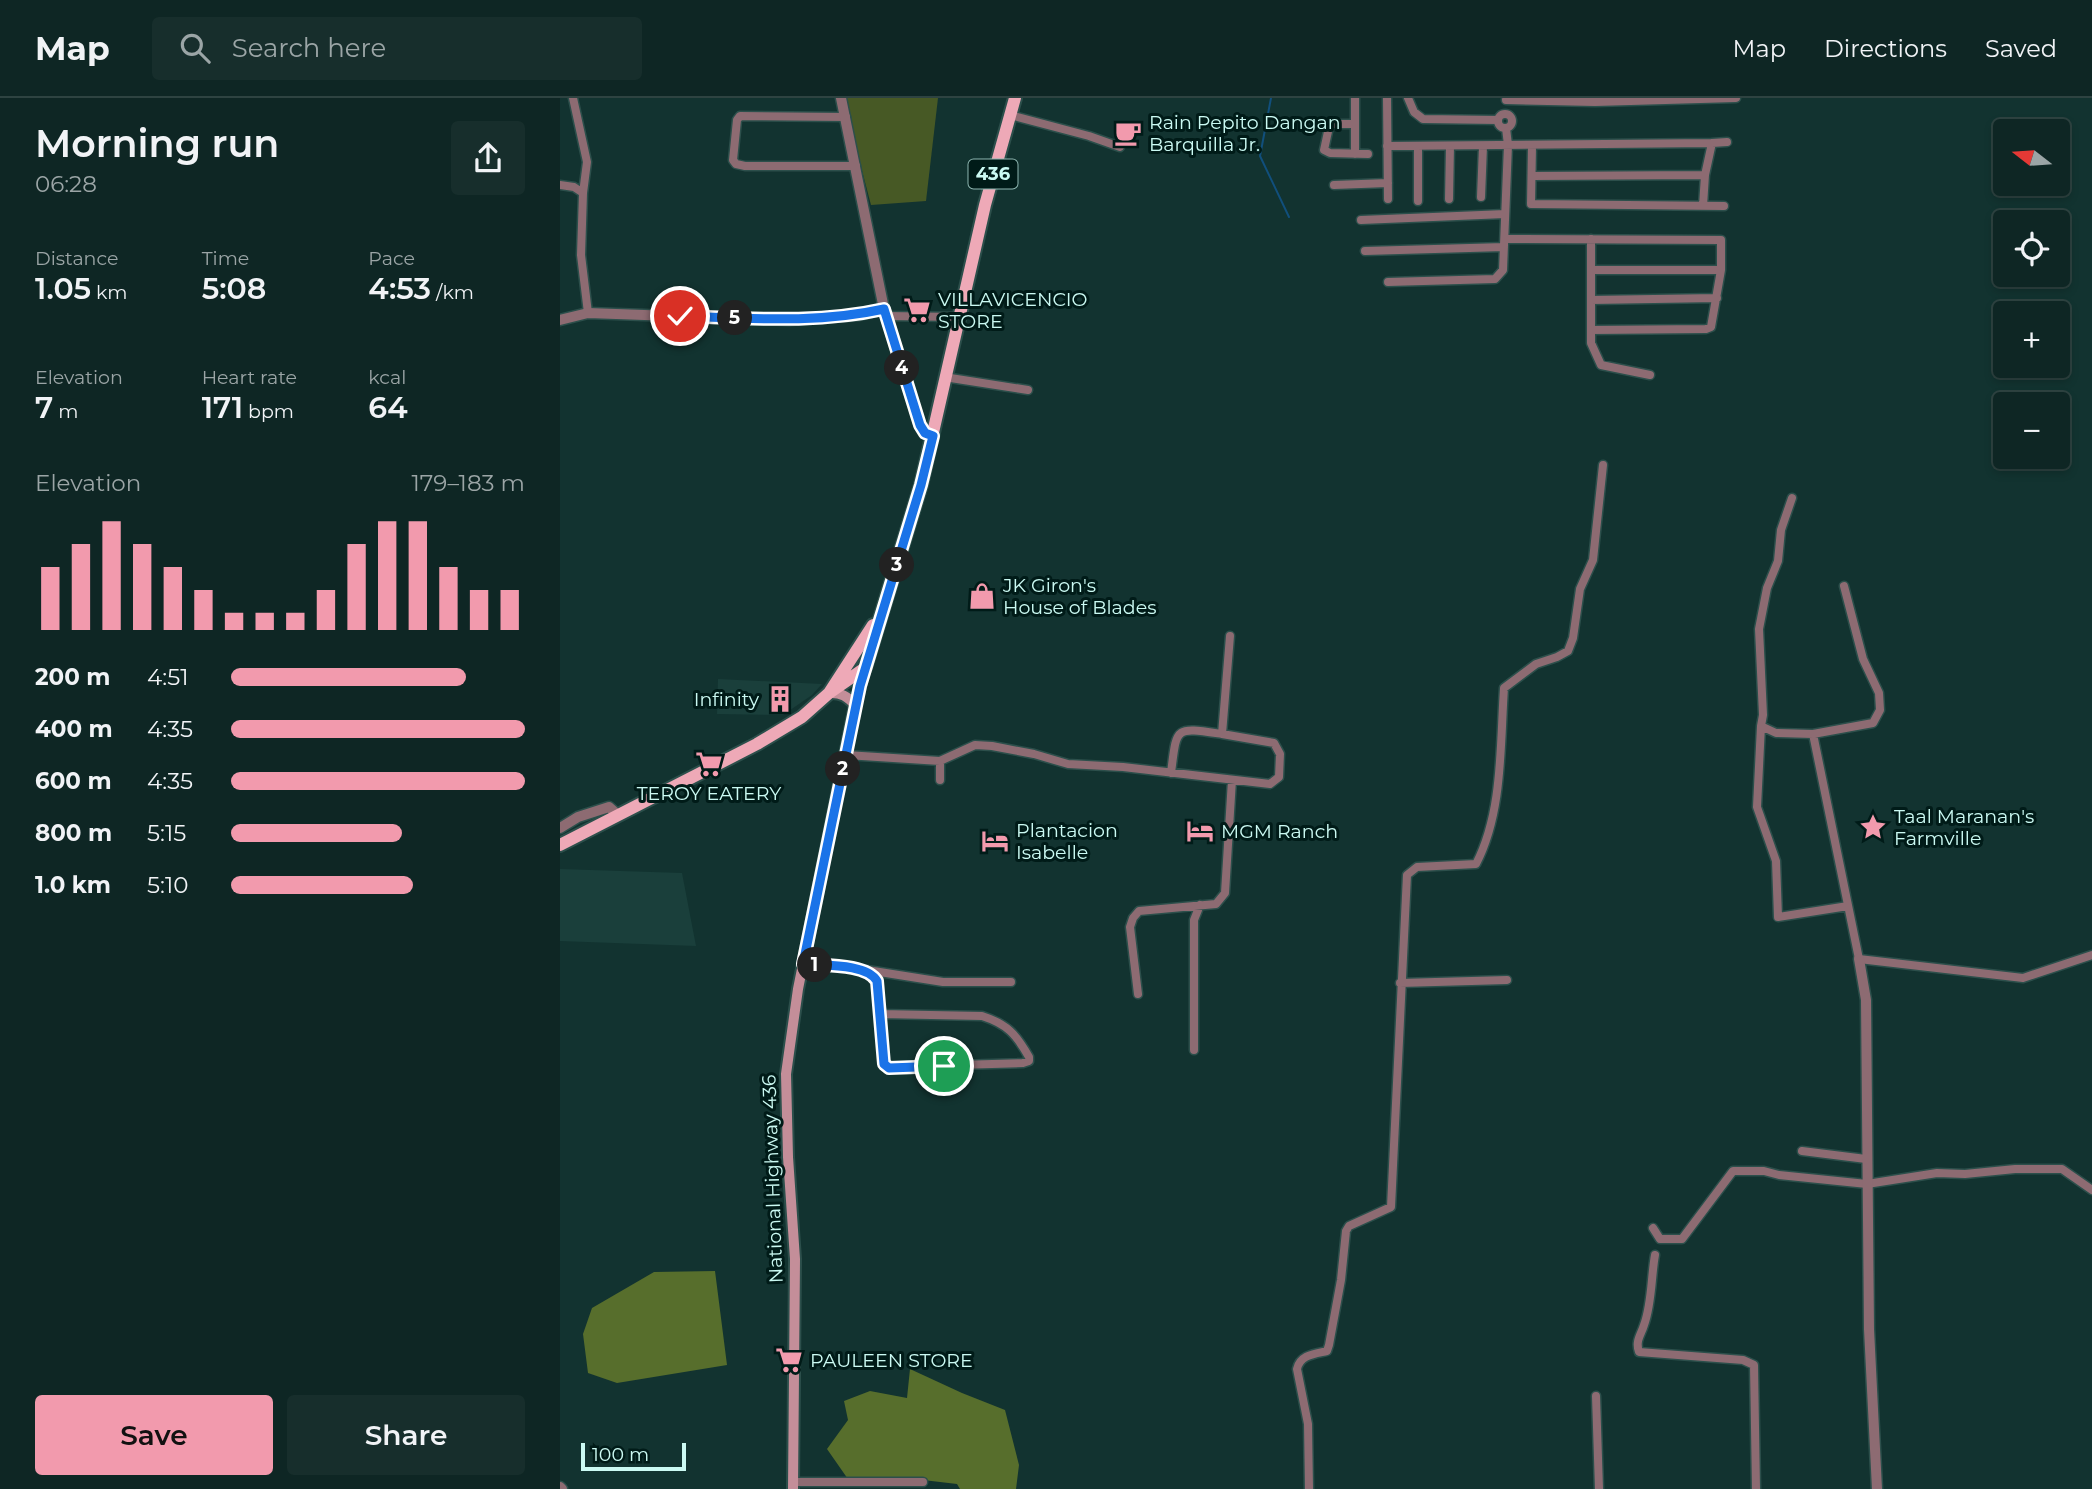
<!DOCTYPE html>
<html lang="en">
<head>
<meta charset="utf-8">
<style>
  :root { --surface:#0e2624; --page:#172e2c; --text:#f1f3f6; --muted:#9ba5a6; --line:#2e4341; --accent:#f29aad }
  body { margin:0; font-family:Montserrat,sans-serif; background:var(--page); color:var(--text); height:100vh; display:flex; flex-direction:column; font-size:26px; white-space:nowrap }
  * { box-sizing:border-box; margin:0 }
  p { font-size:23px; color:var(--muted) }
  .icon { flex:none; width:38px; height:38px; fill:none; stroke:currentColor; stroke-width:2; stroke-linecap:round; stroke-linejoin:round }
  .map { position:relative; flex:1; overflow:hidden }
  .panel { display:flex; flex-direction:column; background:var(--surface); width:560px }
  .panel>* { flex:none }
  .needle { width:46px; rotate:287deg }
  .tools { position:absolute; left:1433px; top:21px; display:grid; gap:14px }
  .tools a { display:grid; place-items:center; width:77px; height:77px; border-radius:7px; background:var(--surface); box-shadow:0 4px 10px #0003,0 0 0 2px var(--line); font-size:35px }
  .scale { position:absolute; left:21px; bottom:18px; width:105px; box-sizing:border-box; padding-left:7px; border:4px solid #cbfaf3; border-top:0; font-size:19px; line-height:24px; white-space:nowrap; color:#cbfaf3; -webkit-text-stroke:5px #001b18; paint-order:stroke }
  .pin { position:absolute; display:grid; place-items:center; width:60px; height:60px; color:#fff; margin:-30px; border:4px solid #fff; border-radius:50%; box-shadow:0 2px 7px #0007 }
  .km { position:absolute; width:35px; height:35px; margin:-18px; border-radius:50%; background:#222; color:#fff; font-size:19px; line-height:35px; text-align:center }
  .round { display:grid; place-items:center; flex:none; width:74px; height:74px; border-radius:7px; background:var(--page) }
  .summary { display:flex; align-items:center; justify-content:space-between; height:119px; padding:0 35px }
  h1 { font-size:38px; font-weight:600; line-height:52px }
  .metrics { display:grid; grid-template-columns:repeat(3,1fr); gap:10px; height:119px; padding:7px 35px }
  .metrics div { display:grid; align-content:center }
  .metrics b { font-size:30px; font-weight:600 }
  .metrics small { font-size:19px; font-weight:400 }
  .metrics p { font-size:19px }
  .chart { height:196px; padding:14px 35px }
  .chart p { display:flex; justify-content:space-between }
  .chart svg { width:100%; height:126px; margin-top:7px; stroke:var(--accent); stroke-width:6 }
  .button { display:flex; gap:14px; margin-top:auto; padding:14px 35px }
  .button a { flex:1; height:80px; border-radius:7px; background:var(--accent); color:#111; font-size:28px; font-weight:600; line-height:80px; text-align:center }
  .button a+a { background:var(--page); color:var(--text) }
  ul { padding:0 35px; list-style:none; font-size:23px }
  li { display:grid; grid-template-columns:112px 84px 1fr; align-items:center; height:52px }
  li i { height:18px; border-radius:9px; background:var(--accent) }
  header { display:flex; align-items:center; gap:42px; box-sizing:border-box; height:98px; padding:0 35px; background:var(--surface); border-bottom:2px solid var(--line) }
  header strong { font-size:33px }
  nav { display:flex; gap:38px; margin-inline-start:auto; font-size:24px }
  .search { width:490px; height:63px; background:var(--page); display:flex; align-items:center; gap:18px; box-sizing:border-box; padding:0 24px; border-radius:7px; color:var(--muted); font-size:26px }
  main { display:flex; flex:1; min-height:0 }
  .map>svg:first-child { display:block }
  .built { fill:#1a3f3b }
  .green { fill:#475925 }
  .forest { fill:#576e2c }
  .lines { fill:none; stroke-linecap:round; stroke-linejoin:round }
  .stream { stroke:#114f7c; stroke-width:2 }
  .minor-casing { stroke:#2c4f4b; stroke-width:11 }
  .tertiary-casing { stroke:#2c4f4b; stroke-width:13 }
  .secondary-casing { stroke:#2c4f4b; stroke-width:14 }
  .primary-casing { stroke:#2c4f4b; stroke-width:16 }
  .minor { stroke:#8d6b72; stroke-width:8 }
  .tertiary { stroke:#8d6b72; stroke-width:10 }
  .secondary { stroke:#c48e99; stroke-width:10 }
  .primary { stroke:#eea9b7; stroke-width:12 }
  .route-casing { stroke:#fff; stroke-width:14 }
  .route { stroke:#1a73e8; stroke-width:9 }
  .labels { text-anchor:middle; stroke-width:6; stroke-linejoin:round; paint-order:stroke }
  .shield { fill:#001b18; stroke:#8eb7b1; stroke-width:2 }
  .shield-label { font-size:18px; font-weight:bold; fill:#cbfaf3 }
  .poi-label { font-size:19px; fill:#cbfaf3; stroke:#001b18; text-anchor:start }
  .street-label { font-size:19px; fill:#cbfaf3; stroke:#001b18 }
</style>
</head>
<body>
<header>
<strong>Map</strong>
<div class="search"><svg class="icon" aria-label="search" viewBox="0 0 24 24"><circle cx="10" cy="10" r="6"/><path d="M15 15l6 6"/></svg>Search here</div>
<nav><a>Map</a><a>Directions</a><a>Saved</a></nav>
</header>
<main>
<section class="panel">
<div class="summary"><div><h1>Morning run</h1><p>06:28</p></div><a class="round"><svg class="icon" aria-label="share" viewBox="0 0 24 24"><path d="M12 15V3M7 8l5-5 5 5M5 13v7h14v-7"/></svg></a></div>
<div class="metrics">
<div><p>Distance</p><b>1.05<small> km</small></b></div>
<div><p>Time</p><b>5:08</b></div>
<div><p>Pace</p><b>4:53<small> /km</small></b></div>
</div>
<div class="metrics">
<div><p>Elevation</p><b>7<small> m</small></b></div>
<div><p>Heart rate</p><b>171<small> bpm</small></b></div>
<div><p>kcal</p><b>64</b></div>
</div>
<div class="chart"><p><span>Elevation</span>179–183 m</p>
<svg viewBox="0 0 160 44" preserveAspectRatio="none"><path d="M5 44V22M15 44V14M25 44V6M35 44V14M45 44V22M55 44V30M65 44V38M75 44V38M85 44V38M95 44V30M105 44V14M115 44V6M125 44V6M135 44V22M145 44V30M155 44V30"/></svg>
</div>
<ul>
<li><b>200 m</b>4:51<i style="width:80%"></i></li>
<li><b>400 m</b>4:35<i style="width:100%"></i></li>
<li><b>600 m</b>4:35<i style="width:100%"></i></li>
<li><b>800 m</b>5:15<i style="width:58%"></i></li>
<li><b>1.0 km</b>5:10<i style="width:62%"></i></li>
</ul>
<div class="button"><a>Save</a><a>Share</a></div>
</section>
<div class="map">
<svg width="1532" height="1391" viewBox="0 0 1532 1391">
  <rect width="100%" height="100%" fill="#123330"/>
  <!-- built -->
  <path class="built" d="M158 581 262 586 252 597 223 617 157 616Z
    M0 771 122 775 136 848 0 843Z"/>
  <!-- green -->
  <path class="green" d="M283 0H378L366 103 311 107Z"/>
  <!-- forest -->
  <path class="forest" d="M155 1173 167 1267 57 1285 28 1275 23 1236 32 1210 94 1174Z
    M350 1271 402 1295 445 1312 459 1367 456 1391H400L397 1386 363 1382 290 1384 267 1351 288 1322 284 1303 310 1293 347 1300Z"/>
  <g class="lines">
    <!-- stream -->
    <path class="stream" d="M711 0 700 58 729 119"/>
    <defs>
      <path id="minor" d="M13 0 27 64 23 95
        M795 0V56
        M827 0 828 101
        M848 0 854 14 863 21 938 22
        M946 2 1035 4 1176 0
        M938 23a7 7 0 1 1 14 0a7 7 0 1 1-14 0Z
        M450 17 529 38 560 49
        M286 19 180 18 177 22 173 62 176 66 185 68H296
        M795 26H771L769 29 764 52 770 55 808 56
        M1152 45 1167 44
        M827 48 1152 45 1145 77 1143 108
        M858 48V103
        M972 48 971 106 1164 108
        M972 78 1145 77
        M0 87 14 89 23 95 21 157 28 215
        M774 87 828 85
        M921 99 923 48
        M889 101 890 48
        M801 122 945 116
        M945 141 1161 142V172L1151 229 1146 231 1031 232
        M1031 141V245L1041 267 1090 277
        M805 153 944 149
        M1031 172H1161
        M828 184 935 181 943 172 948 47 946 30
        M1031 202 1157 200
        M326 218 399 219
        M384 279 468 292
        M1232 400 1221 432 1218 463 1207 490 1199 531 1203 617 1201 628 1216 635 1253 636 1299 861 1463 880 1532 857
        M1201 628 1197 709 1216 763 1218 819 1288 808
        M1253 636 1313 625 1320 612 1319 595 1303 561 1284 488
        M286 657 380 663 415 647 432 648 474 656 508 666 563 669 710 686 719 679 720 656 714 645 662 636 670 538
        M380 663V682
        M611 675C617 628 614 629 662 636
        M243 866C263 868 306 866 317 883L324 966 329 969 463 965 469 963V959C456 936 447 926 422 918L320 916
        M307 872 383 884H451
        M840 885 947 882
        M578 896 570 829 573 820 579 813 656 806 665 795 672 682
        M634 952V822L640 807
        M1242 1053 1306 1061
        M1093 1130 1100 1141H1122L1173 1073H1204L1219 1077 1307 1086 1377 1075 1405 1076 1455 1071H1502L1532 1092
        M1095 1157C1091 1179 1092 1206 1084 1227 1081 1237 1075 1243 1079 1254L1183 1262 1194 1267 1196 1391
        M1036 1298 1039 1391
        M233 1384H363
        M749 1391 748 1326 737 1271C740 1257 754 1256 767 1253L769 1247 781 1182 786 1133 789 1128 831 1109 847 777 857 769 916 766C943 714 940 648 944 590L976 566 997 559 1008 553 1013 540 1020 491 1033 462 1043 367"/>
      <path id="tertiary" d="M281 0 324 211 360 327 365 335 373 338
        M0 222 28 215 229 222 299 217 324 211
        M0 730 18 719 49 709 58 717
        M1299 861 1306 902 1309 1231 1317 1391
        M0 1389 2 1391"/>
      <path id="secondary" d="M269 595C281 594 288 599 295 607
        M233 1391 235 1161 228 1059 226 976 238 891 295 607 305 570"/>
      <path id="primary" d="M269 595 305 570 361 387 425 107 455 0
        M0 747 197 646 242 619 269 595 313 527"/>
    </defs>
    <!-- minor casing -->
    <use href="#minor" class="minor-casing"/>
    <!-- tertiary casing -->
    <use href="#tertiary" class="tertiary-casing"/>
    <!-- secondary casing -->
    <use href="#secondary" class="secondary-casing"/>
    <!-- primary casing -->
    <use href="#primary" class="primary-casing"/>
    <!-- minor -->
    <use href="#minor" class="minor"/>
    <!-- tertiary -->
    <use href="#tertiary" class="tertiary"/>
    <!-- secondary -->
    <use href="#secondary" class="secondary"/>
    <!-- primary -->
    <use href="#primary" class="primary"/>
  </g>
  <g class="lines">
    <defs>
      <path id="route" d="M120 218C188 220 257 226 324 211L360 327 365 335 373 338 361 387 300 588 243 866C263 868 306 865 317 883L324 966 329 970 384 968"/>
    </defs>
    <!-- route casing -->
    <use href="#route" class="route-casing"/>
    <!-- route -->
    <use href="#route" class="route"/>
  </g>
  <!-- icons -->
  <defs>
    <symbol id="cafe-bare" viewBox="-9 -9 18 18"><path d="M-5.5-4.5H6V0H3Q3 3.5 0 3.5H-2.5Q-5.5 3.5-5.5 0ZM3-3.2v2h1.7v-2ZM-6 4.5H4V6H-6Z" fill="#f29aad" stroke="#001b18" stroke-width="2.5" paint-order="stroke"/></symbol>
    <symbol id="supermarket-bare" viewBox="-9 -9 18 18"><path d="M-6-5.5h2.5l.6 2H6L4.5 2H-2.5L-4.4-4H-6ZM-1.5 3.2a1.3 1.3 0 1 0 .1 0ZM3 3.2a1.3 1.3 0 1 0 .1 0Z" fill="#f29aad" stroke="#001b18" stroke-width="2.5" paint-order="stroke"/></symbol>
    <symbol id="shop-bare" viewBox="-9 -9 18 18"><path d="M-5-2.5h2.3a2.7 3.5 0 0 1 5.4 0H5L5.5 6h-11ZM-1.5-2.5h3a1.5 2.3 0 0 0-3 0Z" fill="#f29aad" stroke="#001b18" stroke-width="2.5" paint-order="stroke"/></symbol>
    <symbol id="building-bare" viewBox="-9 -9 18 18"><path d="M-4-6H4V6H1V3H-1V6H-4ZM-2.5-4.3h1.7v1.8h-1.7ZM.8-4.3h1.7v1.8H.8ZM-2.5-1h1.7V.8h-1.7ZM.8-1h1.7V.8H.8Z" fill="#f29aad" stroke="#001b18" stroke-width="2.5" paint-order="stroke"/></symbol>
    <symbol id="sight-bare" viewBox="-9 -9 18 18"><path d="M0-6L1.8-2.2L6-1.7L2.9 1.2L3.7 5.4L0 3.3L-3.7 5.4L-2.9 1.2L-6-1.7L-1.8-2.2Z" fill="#f29aad" stroke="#001b18" stroke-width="2.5" paint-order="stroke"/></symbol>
    <symbol id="hotel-bare" viewBox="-9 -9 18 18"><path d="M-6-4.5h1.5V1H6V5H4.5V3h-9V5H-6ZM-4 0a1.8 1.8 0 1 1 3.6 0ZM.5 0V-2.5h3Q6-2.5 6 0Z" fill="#f29aad" stroke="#001b18" stroke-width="2.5" paint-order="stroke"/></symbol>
  </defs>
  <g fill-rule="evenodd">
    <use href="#cafe-bare" x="549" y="16" width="38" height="38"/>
    <use href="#supermarket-bare" x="338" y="193" width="38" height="38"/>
    <use href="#shop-bare" x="403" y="479" width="38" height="38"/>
    <use href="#building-bare" x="201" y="582" width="38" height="38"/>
    <use href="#supermarket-bare" x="130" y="647" width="38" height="38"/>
    <use href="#sight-bare" x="1294" y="710" width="38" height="38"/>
    <use href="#hotel-bare" x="621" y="714" width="38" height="38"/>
    <use href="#hotel-bare" x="416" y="724" width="38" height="38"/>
    <use href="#supermarket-bare" x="210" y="1243" width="38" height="38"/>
  </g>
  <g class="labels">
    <!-- shield labels -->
    <rect class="shield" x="408.5" y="61.5" width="49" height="29" rx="5"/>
    <g class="shield-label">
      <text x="433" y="82">436</text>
    </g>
    <!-- poi labels -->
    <g class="poi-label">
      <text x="589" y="31">Rain Pepito Dangan<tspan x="589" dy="22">Barquilla Jr.</tspan></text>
      <text x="378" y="208">VILLAVICENCIO<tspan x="378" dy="22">STORE</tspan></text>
      <text x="443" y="494">JK Giron's<tspan x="443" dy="22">House of Blades</tspan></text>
      <text x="199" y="608" text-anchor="end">Infinity</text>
      <text x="149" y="702" text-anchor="middle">TEROY EATERY</text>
      <text x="1334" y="725">Taal Maranan's<tspan x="1334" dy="22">Farmville</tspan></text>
      <text x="456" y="739">Plantacion<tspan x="456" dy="22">Isabelle</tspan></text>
      <text x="661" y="740">MGM Ranch</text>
      <text x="250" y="1269">PAULEEN STORE</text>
    </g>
    <!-- street labels -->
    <g class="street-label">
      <text transform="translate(212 1081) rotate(-92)" y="7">National Highway 436</text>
    </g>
  </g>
</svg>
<div class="tools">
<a><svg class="needle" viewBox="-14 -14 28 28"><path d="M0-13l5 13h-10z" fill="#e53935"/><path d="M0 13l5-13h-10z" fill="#9ba5a6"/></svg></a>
<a><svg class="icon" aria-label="locate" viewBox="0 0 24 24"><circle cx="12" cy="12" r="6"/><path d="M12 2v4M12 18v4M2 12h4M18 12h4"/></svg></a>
<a>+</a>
<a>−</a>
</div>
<div class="scale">100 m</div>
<div class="pin" style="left:384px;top:968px;background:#1e9e55"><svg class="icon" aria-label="arrive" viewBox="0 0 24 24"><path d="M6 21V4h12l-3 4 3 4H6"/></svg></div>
<div class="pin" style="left:120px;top:218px;background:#d93025"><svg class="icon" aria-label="check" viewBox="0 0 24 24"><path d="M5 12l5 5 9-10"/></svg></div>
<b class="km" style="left:255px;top:867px">1</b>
<b class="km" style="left:283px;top:671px">2</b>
<b class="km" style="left:337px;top:467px">3</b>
<b class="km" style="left:342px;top:270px">4</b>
<b class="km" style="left:175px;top:220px">5</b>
</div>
</main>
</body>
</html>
